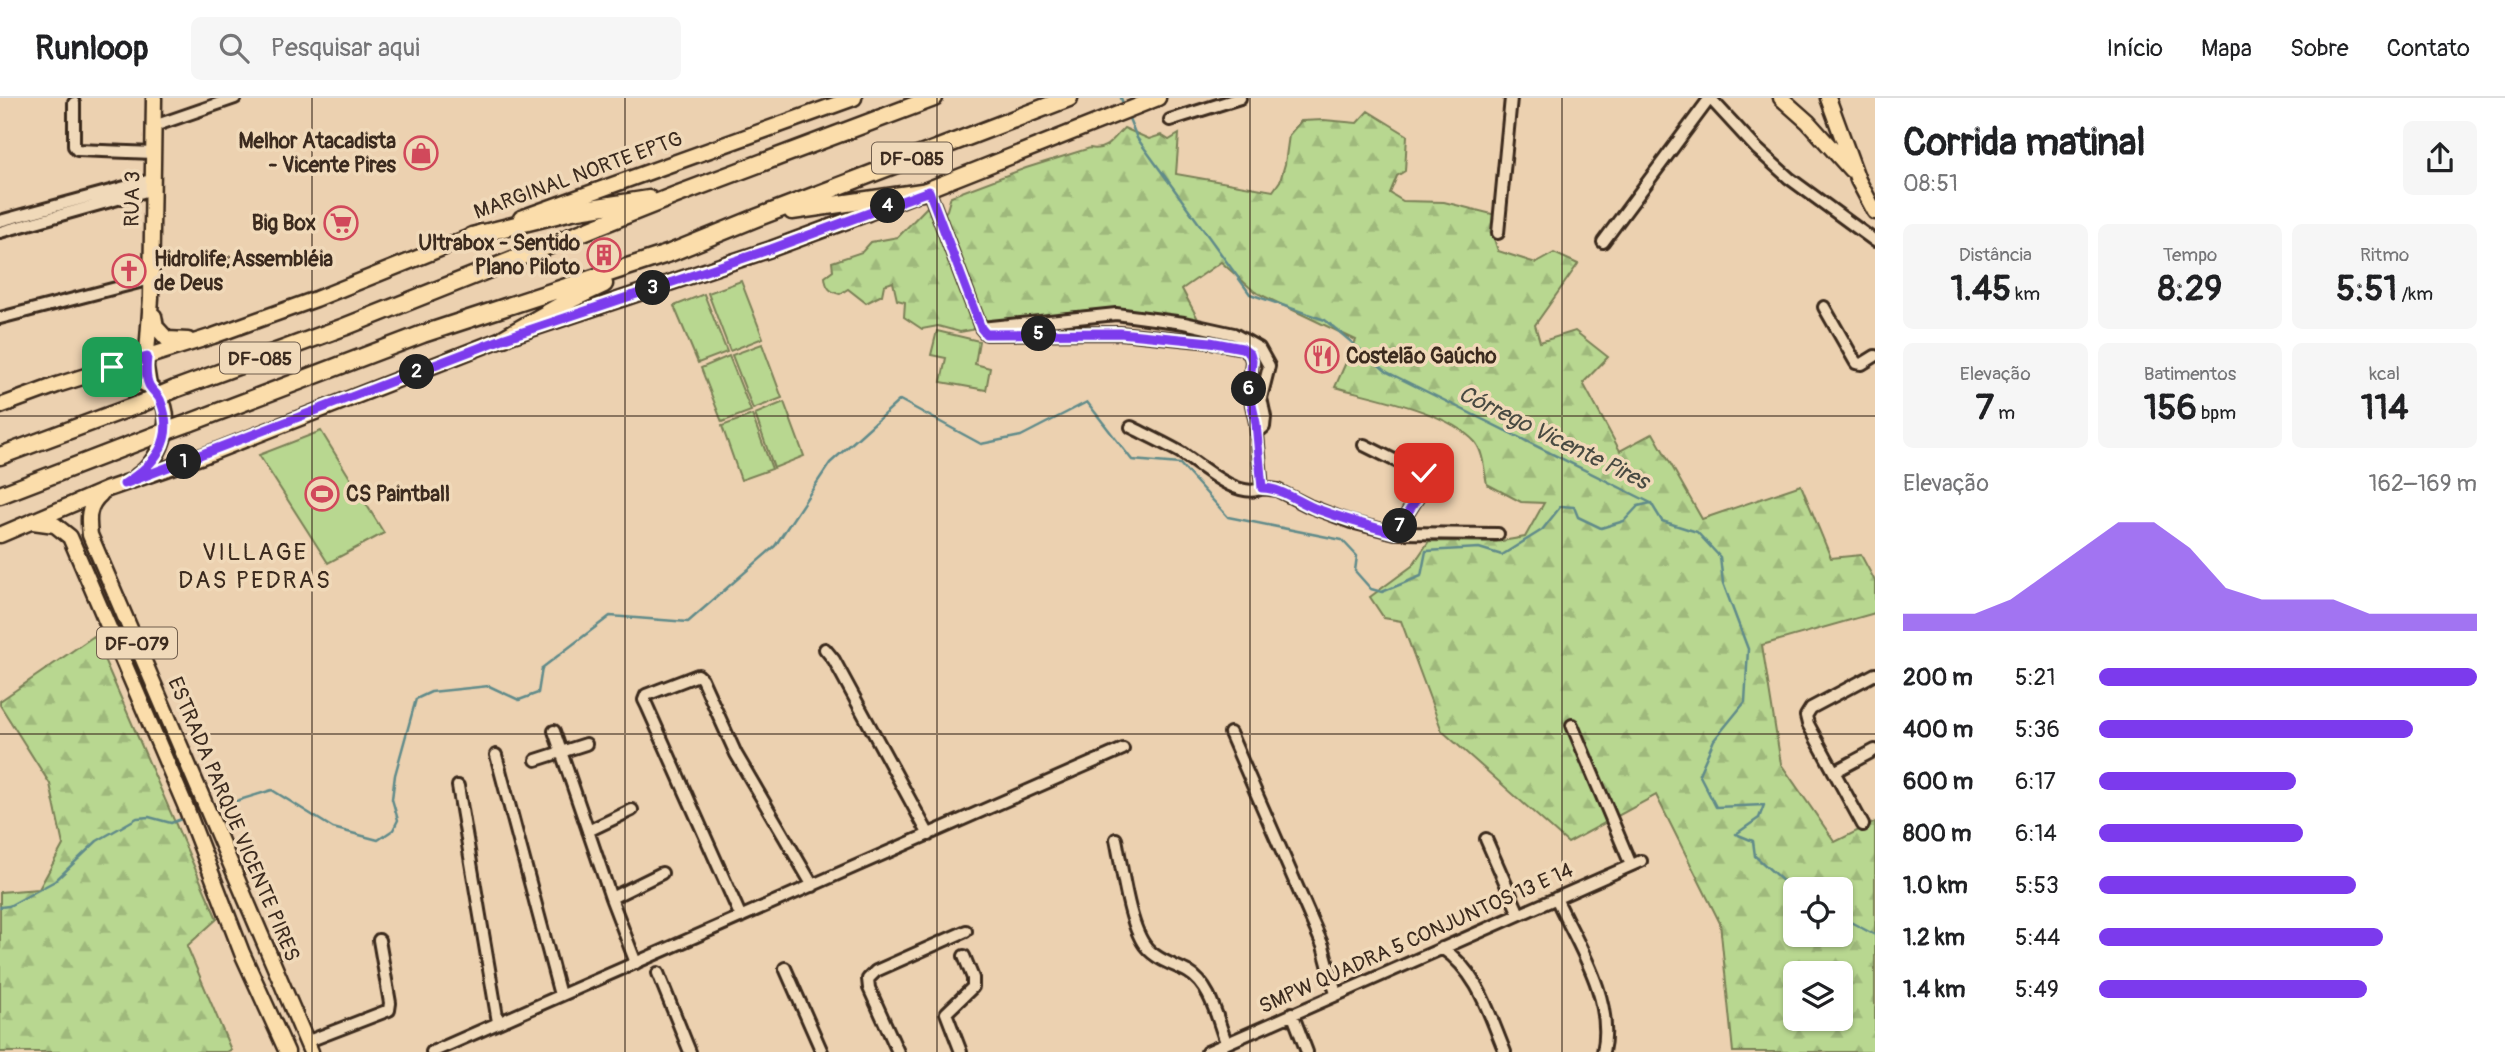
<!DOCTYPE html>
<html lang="pt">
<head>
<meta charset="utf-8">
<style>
  :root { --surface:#fff; --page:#f6f6f6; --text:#202124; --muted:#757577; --line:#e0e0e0; --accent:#7c3aed }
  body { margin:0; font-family:Pangolin,sans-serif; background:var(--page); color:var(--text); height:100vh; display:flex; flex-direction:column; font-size:26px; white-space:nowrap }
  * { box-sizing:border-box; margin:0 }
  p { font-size:23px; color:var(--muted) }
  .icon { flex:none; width:38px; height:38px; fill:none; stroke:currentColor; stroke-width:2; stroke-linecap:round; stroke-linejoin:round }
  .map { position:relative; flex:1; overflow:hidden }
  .sheet { display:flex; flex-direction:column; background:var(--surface); width:630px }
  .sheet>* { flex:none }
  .fabs { position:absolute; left:1783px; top:779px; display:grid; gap:14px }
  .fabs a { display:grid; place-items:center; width:70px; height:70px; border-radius:10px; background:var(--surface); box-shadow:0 2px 5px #0004; font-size:35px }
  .pin { position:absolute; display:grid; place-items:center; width:60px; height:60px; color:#fff; margin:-30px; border-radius:14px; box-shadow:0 4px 10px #0006 }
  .km { position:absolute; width:35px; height:35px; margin:-18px; border-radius:50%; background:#222; color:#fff; font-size:19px; line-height:35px; text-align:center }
  .round { display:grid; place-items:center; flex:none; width:74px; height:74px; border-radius:10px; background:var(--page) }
  .head { display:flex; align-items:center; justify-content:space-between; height:119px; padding:0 28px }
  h1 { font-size:38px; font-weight:800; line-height:52px }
  .stats { display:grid; grid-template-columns:repeat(3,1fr); gap:10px; height:119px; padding:7px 28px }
  .stats div { display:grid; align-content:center; border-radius:10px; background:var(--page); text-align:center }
  .stats b { font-size:35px; font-weight:800 }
  .stats small { font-size:19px; font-weight:400 }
  .stats p { font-size:19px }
  .chart { height:196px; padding:14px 28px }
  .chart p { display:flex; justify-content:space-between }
  .chart svg { width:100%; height:126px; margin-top:7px; fill:var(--accent); opacity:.7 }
  ul { padding:0 28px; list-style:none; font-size:23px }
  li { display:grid; grid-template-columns:112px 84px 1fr; align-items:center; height:52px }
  li i { height:18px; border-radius:9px; background:var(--accent) }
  header { display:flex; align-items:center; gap:42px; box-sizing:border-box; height:98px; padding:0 35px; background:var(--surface); border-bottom:2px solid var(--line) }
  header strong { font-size:33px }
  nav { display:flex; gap:38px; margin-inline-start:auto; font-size:24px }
  .search { width:490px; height:63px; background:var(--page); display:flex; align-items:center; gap:18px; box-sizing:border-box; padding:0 24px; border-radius:10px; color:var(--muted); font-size:26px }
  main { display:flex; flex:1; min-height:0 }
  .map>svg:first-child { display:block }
  .forest { fill:url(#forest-firs); stroke:#7a8057; stroke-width:2; fill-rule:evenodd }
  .pitch { fill:#b8d790; stroke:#7a8057; stroke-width:2 }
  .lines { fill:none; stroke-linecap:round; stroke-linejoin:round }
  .stream { stroke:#618b8a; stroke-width:2.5 }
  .minor-casing { stroke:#3b2a1e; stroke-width:16 }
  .major-casing { stroke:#3b2a1e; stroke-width:19 }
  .highway-casing { stroke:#3b2a1e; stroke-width:21 }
  .minor { stroke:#f0d9b9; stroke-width:10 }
  .major { stroke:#fbddab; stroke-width:14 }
  .highway { stroke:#fbddab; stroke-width:16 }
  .highway-bridge-casing { stroke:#3b2a1e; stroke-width:21; stroke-linecap:butt }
  .highway-bridge { stroke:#fbddab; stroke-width:16 }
  .route-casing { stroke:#fff; stroke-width:14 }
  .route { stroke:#7c3aed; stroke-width:9 }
  .grid { fill:none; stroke:#3b2a1e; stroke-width:2; stroke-opacity:0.55 }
  .labels { text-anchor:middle; stroke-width:7; stroke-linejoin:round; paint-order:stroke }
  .shield { fill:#f0d9b9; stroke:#715e4c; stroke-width:2 }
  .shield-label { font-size:19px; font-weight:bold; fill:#3b2a1e }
  .poi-label { font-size:21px; font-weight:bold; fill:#3b2a1e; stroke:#f0d9b9; text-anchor:end }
  .street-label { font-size:21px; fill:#3b2a1e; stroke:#f0d9b9 }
  .water-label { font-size:23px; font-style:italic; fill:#484a42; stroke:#f0d9b9 }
  .quarter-label { font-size:24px; letter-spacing:2px; fill:#3b2a1e; stroke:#f0d9b9 }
</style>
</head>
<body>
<header>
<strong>Runloop</strong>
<div class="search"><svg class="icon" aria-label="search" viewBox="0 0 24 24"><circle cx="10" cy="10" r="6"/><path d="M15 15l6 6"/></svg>Pesquisar aqui</div>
<nav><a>Início</a><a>Mapa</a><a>Sobre</a><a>Contato</a></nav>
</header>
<main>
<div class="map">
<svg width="1875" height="954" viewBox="0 0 1875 954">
  <defs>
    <pattern id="forest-firs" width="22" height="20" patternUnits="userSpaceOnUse" patternTransform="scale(1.75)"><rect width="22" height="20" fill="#b8d790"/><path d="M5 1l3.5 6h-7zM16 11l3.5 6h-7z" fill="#9fb97c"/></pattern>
  </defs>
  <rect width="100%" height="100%" fill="#ecd1b0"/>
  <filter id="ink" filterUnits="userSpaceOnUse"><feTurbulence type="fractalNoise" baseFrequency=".0143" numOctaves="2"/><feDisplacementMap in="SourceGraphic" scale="14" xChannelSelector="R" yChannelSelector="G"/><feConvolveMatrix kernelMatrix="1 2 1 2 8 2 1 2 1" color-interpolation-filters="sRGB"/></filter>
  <g filter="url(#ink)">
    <!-- forest -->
    <path class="forest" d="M1368 13 1407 37 1405 73 1397 78 1390 95 1403 103 1444 104 1496 117 1494 141 1498 153 1536 165 1554 155 1578 166 1535 227 1540 244 1575 233 1608 259 1583 285 1620 353 1653 335 1702 421 1801 387 1831 460 1861 457 1875 483V515L1762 547 1781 666 1835 744 1875 724V954H1733L1720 825 1656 697 1568 745 1442 633 1401 523 1384 520 1370 499 1412 468 1429 443 1496 444 1525 439 1544 405 1521 404 1487 386C1484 373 1484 355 1475 344 1447 313 1375 300 1335 289L1356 242 1255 194 1221 164 1182 191 1198 221 1118 210 1068 214 1005 226 989 223 971 232 960 234 938 228 922 231 904 219 905 204 897 202 893 184 884 187 882 197 866 205 848 191 840 196C830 194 826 190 825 179L833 173 832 164 862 154 871 144 898 139 927 109 943 117 947 112 951 98 1026 70 1090 50C1107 54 1113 40 1124 30L1149 41 1161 37 1169 42 1179 36 1176 76 1273 93 1280 83 1285 66 1289 37 1301 23 1324 22 1357 25ZM1796 791H1841V836H1796ZM1796 875H1841V920H1796Z
      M94 538 217 821 187 848 231 952 226 954H0V794L39 791 63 747 50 686 0 607V603Z"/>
    <!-- pitch -->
    <path class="pitch" d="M741 183 763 240 730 253 708 195Z
      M704 196 727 254 698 265 674 208Z
      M937 233 979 243 975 266 990 270 986 292 941 284 946 260 931 257Z
      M762 246 782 300 753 311 732 257Z
      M729 258 751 313 722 324 701 270Z
      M784 304 804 358 774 370 755 316Z
      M752 317 772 371 741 382 722 328Z
      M321 333 384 435 328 465 259 357Z"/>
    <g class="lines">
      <!-- stream -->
      <path class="stream" d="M1121 0 1124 8
        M1128 18 1137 40 1250 196 1325 222 1387 274 1651 405 1662 423 1697 434 1720 459 1723 485 1748 551 1745 604 1714 642 1699 676 1716 709 1764 707 1759 720 1736 736 1753 743 1755 758 1796 795
        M213 710 272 692 333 730 378 742 393 732 398 722 392 701 395 677 416 601 431 594 489 588 519 602 538 595 542 570 610 518 688 524 775 448 830 365 900 302 981 346 1021 338 1087 304 1132 362 1180 366 1228 419 1342 442 1357 458 1355 473 1371 491 1382 494 1421 478 1426 453 1479 450 1502 457 1542 432 1561 408 1574 409 1578 419 1601 430 1624 423 1638 408 1651 405
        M0 809 9 808 55 783 97 743 137 720 149 719 171 725 184 720
        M1841 819 1875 837"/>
      <defs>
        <path id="minor" d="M1710 0 1757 51 1789 80 1875 143
          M74 5V48L77 52 154 55
          M1170 22 1240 0
          M154 28 235 0
          M929 93 981 230 986 236 1120 235 1210 244 1242 250 1250 256 1252 263 1249 294 1256 325 1262 390C1239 403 1199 366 1180 354 1164 345 1147 337 1131 329
          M0 123 147 83 154 86
          M0 134 150 92 154 86
          M1498 135 1511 0
          M1603 144 1710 0
          M1824 209 1856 265 1862 266 1875 258
          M0 220 151 181
          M981 230 1116 216 1184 225 1234 236 1259 250 1269 268 1261 300 1265 319 1264 329 1257 335
          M1364 347 1426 378V386L1395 435
          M1262 390 1277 392 1309 408 1351 424 1395 435 1498 436
          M825 551 834 562 929 737
          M1572 627 1631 767
          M554 633 611 800 636 865
          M1230 635 1323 848 1336 896
          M496 657 560 897
          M536 662 586 646
          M1834 674 1875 652
          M458 688 498 924
          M1863 727 1808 626 1806 618 1811 610 1875 576
          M588 733 632 712
          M1116 741C1122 768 1129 830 1147 850 1157 862 1175 867 1188 874 1211 887 1217 921 1226 944
          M1486 741 1519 816
          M611 800 662 775
          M1556 800C1577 845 1615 902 1603 954
          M741 819 647 608 644 602 646 597 698 577 702 581 736 656 813 788
          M1442 850C1478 874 1489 916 1505 954
          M785 870 822 954
          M658 875 690 954
          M1292 915 1307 954
          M306 944 389 912 390 905 379 842
          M432 954 1123 651
          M898 954 869 890 868 881 876 873 966 833
          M961 954 946 915 973 889V880L964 858
          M1207 954 1641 763"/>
        <path id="major" d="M1781 0 1808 24 1851 72
          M1828 0 1858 82 1875 114
          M521 120 854 0
          M154 218 156 229 167 241 188 242
          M102 276C118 276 135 279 149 288 181 310 163 361 137 378
          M149 288 146 269 151 200 154 0
          M0 308 57 287 213 238 316 201 482 134
          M101 396C87 408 88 421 90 437L311 954
          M33 424 55 427 70 439 185 707 242 855 287 954
          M0 437 108 391 203 358 504 240 771 151 868 115 1158 0"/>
        <path id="highway" d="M792 113 929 93
          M472 138 572 113 649 101
          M504 240 572 201 604 186
          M175 291 344 229 676 97 934 0
          M189 325 423 236 670 155 756 120 1069 0
          M0 358 140 306
          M0 397 156 337"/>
      </defs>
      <!-- minor casing -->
      <use href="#minor" class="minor-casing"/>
      <!-- major casing -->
      <use href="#major" class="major-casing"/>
      <!-- highway casing -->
      <use href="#highway" class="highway-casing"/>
      <!-- minor -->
      <use href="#minor" class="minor"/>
      <!-- major -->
      <use href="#major" class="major"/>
      <!-- highway -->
      <use href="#highway" class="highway"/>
      <defs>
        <path id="highway-bridge" d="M140 306 175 291
          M156 337 189 325"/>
      </defs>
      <!-- highway-bridge casing -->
      <use href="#highway-bridge" class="highway-bridge-casing"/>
      <!-- highway-bridge -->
      <use href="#highway-bridge" class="highway-bridge"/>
    </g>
  </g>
  <g class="lines" filter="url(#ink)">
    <defs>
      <path id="route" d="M112 269 147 259C146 268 145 279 149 287 152 293 159 297 161 304 176 343 154 367 124 386L505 240 771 151 929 93 981 230 986 236 1120 235 1210 244 1242 250 1250 256 1252 263 1249 294 1256 325 1262 390C1281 390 1297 403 1314 410 1341 420 1368 428 1395 435L1426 386 1424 375"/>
    </defs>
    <!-- route casing -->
    <use href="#route" class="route-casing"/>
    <!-- route -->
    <use href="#route" class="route"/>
  </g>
  <!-- grid -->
  <path class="grid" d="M312 0V954M625 0V954M937 0V954M1250 0V954M1562 0V954M0 318H1875M0 636H1875"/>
  <!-- icons -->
  <defs>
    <symbol id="shop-ring" viewBox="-11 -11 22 22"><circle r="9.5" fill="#f0d9b9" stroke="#d1495b" stroke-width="1.5"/><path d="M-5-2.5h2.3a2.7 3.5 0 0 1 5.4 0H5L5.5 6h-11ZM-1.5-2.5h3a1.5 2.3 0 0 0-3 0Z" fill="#d1495b"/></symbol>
    <symbol id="supermarket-ring" viewBox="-11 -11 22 22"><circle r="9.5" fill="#f0d9b9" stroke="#d1495b" stroke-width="1.5"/><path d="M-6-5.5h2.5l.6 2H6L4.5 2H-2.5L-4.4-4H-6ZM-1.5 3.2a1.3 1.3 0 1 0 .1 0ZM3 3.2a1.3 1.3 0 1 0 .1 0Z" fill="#d1495b"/></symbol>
    <symbol id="building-ring" viewBox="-11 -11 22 22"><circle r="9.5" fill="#f0d9b9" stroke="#d1495b" stroke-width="1.5"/><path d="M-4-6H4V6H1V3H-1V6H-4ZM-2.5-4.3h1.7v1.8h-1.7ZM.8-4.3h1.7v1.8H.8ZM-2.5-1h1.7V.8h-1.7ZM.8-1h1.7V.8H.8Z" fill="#d1495b"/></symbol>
    <symbol id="church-ring" viewBox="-11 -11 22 22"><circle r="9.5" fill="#f0d9b9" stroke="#d1495b" stroke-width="1.5"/><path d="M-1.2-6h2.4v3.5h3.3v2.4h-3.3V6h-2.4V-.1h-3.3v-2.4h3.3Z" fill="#d1495b"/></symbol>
    <symbol id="restaurant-ring" viewBox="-11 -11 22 22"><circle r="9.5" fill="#f0d9b9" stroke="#d1495b" stroke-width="1.5"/><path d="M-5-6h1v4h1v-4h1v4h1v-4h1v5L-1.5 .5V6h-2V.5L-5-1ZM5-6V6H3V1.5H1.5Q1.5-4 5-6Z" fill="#d1495b"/></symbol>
    <symbol id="stadium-ring" viewBox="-11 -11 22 22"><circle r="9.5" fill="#f0d9b9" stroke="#d1495b" stroke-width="1.5"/><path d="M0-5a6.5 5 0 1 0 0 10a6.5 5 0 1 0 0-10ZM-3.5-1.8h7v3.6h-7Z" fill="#d1495b"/></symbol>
  </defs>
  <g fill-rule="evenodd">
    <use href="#shop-ring" x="402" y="36" width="38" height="38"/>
    <use href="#supermarket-ring" x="322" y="106" width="38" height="38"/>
    <use href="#building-ring" x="585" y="138" width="38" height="38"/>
    <use href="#church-ring" x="110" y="154" width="38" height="38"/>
    <use href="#restaurant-ring" x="1303" y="239" width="38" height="38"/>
    <use href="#stadium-ring" x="303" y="377" width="38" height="38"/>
  </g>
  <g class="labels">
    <!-- shield labels -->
    <g class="shield">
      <rect x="872" y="44.5" width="80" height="31" rx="5"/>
      <rect x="220" y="244.5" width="80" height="31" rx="5"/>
      <rect x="97" y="529.5" width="80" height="31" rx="5"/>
    </g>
    <g class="shield-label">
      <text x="912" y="67">DF-085</text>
      <text x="260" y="267">DF-085</text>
      <text x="137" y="552">DF-079</text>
    </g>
    <!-- poi labels -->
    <g class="poi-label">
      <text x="396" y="50">Melhor Atacadista<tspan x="396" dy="24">- Vicente Pires</tspan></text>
      <text x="316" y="132">Big Box</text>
      <text x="580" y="152">Ultrabox - Sentido<tspan x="580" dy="24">Plano Piloto</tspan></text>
      <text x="154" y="168" text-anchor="start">Hidrolife;Assembléia<tspan x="154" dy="24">de Deus</tspan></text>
      <text x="1346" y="265" text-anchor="start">Costelão Gaúcho</text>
      <text x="346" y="403" text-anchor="start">CS Paintball</text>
    </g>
    <!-- street labels -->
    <g class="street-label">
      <text transform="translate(578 77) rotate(-20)" y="7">MARGINAL NORTE EPTG</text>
      <text transform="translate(132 101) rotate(-89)" y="7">RUA 3</text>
      <text transform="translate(234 721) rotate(67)" y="7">ESTRADA PARQUE VICENTE PIRES</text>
      <text transform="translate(1416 840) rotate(-24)" y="7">SMPW QUADRA 5 CONJUNTOS 13 E 14</text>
    </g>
    <!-- water labels -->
    <g class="water-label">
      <text transform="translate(1554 339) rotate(26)" y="8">Córrego Vicente Pires</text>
    </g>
    <!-- quarter labels -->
    <g class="quarter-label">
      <text x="255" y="462">VILLAGE<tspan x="255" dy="28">DAS PEDRAS</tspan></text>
    </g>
  </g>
</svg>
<div class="fabs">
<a><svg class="icon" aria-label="locate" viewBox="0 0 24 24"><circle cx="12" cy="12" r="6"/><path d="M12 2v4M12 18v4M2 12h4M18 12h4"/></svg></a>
<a><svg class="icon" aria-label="layers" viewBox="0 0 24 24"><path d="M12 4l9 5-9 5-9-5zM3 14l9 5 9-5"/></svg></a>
</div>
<div class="pin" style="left:112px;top:269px;background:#1e9e55"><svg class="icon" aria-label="arrive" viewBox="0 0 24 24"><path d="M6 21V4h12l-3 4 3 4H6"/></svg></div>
<div class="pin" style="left:1424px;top:375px;background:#d93025"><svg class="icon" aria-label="check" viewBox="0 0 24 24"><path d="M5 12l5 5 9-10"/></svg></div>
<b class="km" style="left:184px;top:364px">1</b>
<b class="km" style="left:417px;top:274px">2</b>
<b class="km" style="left:653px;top:190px">3</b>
<b class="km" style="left:888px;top:108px">4</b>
<b class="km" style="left:1039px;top:236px">5</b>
<b class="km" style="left:1249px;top:291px">6</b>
<b class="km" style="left:1400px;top:428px">7</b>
</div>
<section class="sheet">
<div class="head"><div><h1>Corrida matinal</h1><p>08:51</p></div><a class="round"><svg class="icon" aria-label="share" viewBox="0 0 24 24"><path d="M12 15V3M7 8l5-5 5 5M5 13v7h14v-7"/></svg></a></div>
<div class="stats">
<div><p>Distância</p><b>1.45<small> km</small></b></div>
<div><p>Tempo</p><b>8:29</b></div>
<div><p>Ritmo</p><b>5:51<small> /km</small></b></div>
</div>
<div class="stats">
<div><p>Elevação</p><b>7<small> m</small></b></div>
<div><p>Batimentos</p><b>156<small> bpm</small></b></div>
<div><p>kcal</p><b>114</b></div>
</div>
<div class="chart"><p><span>Elevação</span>162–169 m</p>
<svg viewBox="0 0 160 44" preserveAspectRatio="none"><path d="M0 44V38L10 38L20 38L30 33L40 24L50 15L60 6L70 6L80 15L90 29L100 33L110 33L120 33L130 38L140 38L150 38L160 38V44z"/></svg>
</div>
<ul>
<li><b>200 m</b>5:21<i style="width:100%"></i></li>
<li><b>400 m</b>5:36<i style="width:83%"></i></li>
<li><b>600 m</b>6:17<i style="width:52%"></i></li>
<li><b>800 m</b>6:14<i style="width:54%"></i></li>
<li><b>1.0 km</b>5:53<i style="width:68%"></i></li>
<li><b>1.2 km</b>5:44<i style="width:75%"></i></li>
<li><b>1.4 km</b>5:49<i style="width:71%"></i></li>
</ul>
</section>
</main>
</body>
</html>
